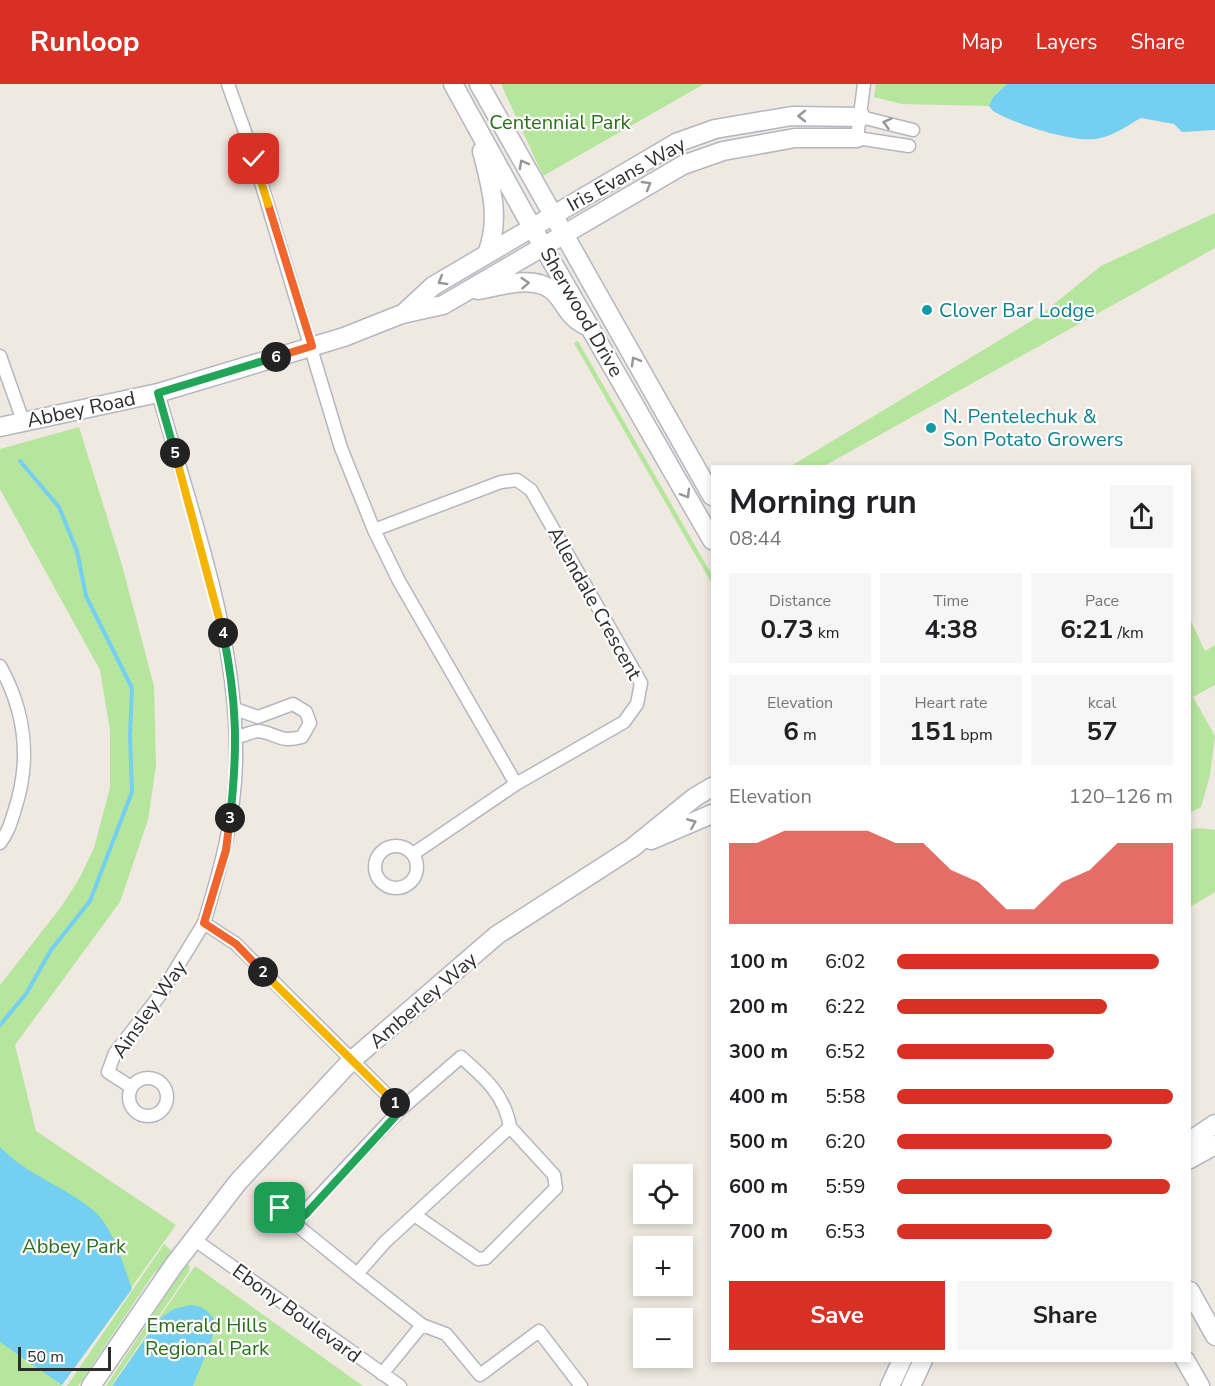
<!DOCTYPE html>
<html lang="en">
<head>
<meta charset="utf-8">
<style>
  :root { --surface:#fff; --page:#f6f6f6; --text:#202124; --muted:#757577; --accent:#d93025 }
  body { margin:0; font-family:"Nunito Sans",sans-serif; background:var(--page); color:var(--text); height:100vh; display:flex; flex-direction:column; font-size:22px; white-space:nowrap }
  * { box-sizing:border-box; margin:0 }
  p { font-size:20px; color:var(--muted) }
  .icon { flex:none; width:33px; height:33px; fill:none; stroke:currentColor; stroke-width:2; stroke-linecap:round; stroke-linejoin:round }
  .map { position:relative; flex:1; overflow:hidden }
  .sheet { position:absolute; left:711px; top:381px; width:480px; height:897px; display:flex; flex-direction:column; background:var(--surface); border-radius:0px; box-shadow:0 3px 9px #0003 }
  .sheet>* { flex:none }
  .fabs { position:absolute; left:633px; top:1080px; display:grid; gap:12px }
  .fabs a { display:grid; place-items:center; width:60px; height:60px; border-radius:0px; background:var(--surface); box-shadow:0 3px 9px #0003; font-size:30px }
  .scale { position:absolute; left:18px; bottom:15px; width:93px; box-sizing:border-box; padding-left:6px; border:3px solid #2e2e2e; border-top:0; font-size:16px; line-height:21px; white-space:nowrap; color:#2e2e2e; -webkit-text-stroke:4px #fff; paint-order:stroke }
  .pin { position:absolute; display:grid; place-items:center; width:51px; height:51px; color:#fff; margin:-26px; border-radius:12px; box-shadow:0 3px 9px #0006 }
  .km { position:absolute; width:30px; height:30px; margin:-15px; border-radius:50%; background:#222; color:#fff; font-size:16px; line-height:30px; text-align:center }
  .round { display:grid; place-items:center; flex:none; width:63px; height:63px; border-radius:0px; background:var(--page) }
  .overview { display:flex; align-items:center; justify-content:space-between; height:102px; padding:0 18px }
  h1 { font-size:33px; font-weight:700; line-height:45px }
  .stats { display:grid; grid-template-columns:repeat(3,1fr); gap:9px; height:102px; padding:6px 18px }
  .stats div { display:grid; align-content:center; border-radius:0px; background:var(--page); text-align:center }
  .stats b { font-size:26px; font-weight:700 }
  .stats small { font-size:16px; font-weight:400 }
  .stats p { font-size:16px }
  .chart { height:168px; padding:12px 18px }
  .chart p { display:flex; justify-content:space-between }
  .chart svg { width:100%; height:108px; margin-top:6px; fill:var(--accent); opacity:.7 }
  .action { display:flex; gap:12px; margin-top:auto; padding:12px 18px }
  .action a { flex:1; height:69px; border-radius:0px; background:var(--accent); color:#fff; font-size:24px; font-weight:700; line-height:69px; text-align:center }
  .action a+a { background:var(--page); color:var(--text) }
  ul { padding:0 18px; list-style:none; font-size:20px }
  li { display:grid; grid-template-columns:96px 72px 1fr; align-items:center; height:45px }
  li i { height:15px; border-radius:8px; background:var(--accent) }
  header { display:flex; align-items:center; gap:36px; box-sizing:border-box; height:84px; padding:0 30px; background:var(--accent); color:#fff }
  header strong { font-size:28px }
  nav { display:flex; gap:33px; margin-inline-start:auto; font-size:21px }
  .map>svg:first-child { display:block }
  .green { fill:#b6e59e }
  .water { fill:#75cff0 }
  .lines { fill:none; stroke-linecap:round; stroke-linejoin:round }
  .stream { stroke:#75cff0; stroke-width:4 }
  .street-casing { stroke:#b4b7c1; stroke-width:15 }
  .secondary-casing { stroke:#b4b7c1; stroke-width:21 }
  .street { stroke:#fff; stroke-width:12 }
  .secondary { stroke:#fff; stroke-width:18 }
  .oneway { stroke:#969696 }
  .split-1-casing { stroke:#fff; stroke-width:12 }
  .split-2-casing { stroke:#fff; stroke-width:12 }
  .split-3-casing { stroke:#fff; stroke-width:12 }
  .split-4-casing { stroke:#fff; stroke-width:12 }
  .split-5-casing { stroke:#fff; stroke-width:12 }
  .split-6-casing { stroke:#fff; stroke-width:12 }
  .split-7-casing { stroke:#fff; stroke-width:12 }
  .split-8-casing { stroke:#fff; stroke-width:12 }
  .split-1 { stroke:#22a559; stroke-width:8 }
  .split-2 { stroke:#f5b400; stroke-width:8 }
  .split-3 { stroke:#f0652b; stroke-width:8 }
  .split-4 { stroke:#22a559; stroke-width:8 }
  .split-5 { stroke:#f5b400; stroke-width:8 }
  .split-6 { stroke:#22a559; stroke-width:8 }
  .split-7 { stroke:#f0652b; stroke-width:8 }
  .split-8 { stroke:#f5b400; stroke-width:8 }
  .culture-dot { fill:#0f9aa8; stroke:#fff; stroke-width:2 }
  .labels { text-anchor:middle; stroke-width:4.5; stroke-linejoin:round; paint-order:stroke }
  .park-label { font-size:20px; fill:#2c6e1b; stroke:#fff }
  .street-label { font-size:20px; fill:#2e2e2e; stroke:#fff }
  .culture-label { font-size:20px; fill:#0d838f; stroke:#fff; text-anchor:start }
</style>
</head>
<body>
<header>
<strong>Runloop</strong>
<nav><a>Map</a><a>Layers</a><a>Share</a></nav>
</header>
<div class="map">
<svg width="1215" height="1302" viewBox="0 0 1215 1302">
  <rect width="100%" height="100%" fill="#efe9e1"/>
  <!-- green -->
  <path class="green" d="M501 0H704L543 92Z
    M876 0H1007L993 13 989 22 902 20 874 13Z
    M1215 129V164L824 382H791L1038 233 1101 182Z
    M578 257 712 491V500L574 259Z
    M79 343 122 481 154 602 156 681 148 736 120 818 15 961 36 1047 176 1141 61 1302H0V901L61 823 79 795 94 764 110 704V646L100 586 0 405V365Z
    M1190 535 1205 567 1215 561V601L1193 613 1215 652 1210 691 1201 723 1190 729Z
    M1197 744 1215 746V808L1190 823V746Z
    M164 1160 174 1169 167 1180 154 1189 78 1302H67Z
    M187 1179 190 1182 189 1188 111 1302H106Z
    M195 1182 363 1302H112Z"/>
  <!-- water -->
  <path class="water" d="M1007 0H1215V46L1182 48 1174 40 1141 34C1126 42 1113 53 1095 55 1070 58 1015 40 993 27L989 22 993 13Z
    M0 1063C27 1091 64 1102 93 1126 114 1144 123 1180 132 1205L62 1301 0 1258Z
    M190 1221C204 1222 209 1227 216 1239L211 1258 193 1302H112L159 1235 174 1225Z"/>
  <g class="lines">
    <!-- stream -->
    <path class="stream" d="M0 941 26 910 51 866 90 817 132 708 130 651 132 604 86 512 77 467 59 423 20 377"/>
    <defs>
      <path id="street" d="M228 0 250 62 341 364 374 446 399 497 516 700
        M864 0 857 54 909 62
        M861 33 913 46
        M0 272 23 337
        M158 309C192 429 238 552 236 678 235 733 220 786 204 839L236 860 401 1025 461 973C484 993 505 1011 510 1043L385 1158 357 1190 294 1139 401 1025
        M374 446 501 398 517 396 531 406 641 599 637 620 624 638 516 700 413 770
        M0 582C25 627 31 676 15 725 11 738 8 749 0 759
        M235 625 258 633 293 620 306 628 310 639 302 653C278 659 279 650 259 647 253 647 242 652 236 654
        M375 783a21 21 0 1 1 42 0a21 21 0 1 1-42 0Z
        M129 1013a19 19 0 1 1 38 0a19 19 0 1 1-38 0Z
        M131 1003 108 988 115 969 160 911 204 839
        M268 1114 294 1139
        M416 1132 478 1175 486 1174 556 1104 554 1091 510 1043
        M195 1156 400 1302
        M357 1190 422 1241 382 1290
        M422 1241 446 1250 480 1291 539 1247 581 1302"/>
      <path id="secondary" d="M453 0 524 129 712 456
        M479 0 712 412
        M482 67C491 103 501 134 487 170
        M478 206C501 202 534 190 553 207 567 220 565 230 585 241
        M404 229 433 202 676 59 715 45 792 32 861 33
        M0 343 158 309 344 253 402 230 443 221 683 81 723 67 795 54H857
        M651 756 712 730
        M1190 1057 1215 1040
        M1190 1075 1215 1061
        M1190 1207 1215 1252
        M1185 1276 1200 1302
        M91 1302 174 1181 238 1098 351 977 497 851 632 764 695 713 712 703
        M890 1302 902 1276
        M911 1302 923 1276"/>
    </defs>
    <!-- street casing -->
    <use href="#street" class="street-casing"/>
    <!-- secondary casing -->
    <use href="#secondary" class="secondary-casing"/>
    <!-- street -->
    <use href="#street" class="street"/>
    <!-- secondary -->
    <use href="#secondary" class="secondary"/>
  </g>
  <!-- one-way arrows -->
  <defs><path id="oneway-chevron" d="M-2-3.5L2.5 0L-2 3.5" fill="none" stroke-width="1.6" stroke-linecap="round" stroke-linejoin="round" transform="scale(1.5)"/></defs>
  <g class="oneway">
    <use href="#oneway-chevron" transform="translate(802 32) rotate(-180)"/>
    <use href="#oneway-chevron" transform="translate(887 39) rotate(-165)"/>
    <use href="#oneway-chevron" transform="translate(523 80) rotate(-119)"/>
    <use href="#oneway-chevron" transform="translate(647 101) rotate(-30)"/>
    <use href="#oneway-chevron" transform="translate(442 197) rotate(149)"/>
    <use href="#oneway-chevron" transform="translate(525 199) rotate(-3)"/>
    <use href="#oneway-chevron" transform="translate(635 277) rotate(-120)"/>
    <use href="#oneway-chevron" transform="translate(686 410) rotate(60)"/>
    <use href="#oneway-chevron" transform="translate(692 739) rotate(-23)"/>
  </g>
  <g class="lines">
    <defs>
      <path id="split-1" d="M280 1124 294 1139 306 1130 402 1025 395 1019"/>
      <path id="split-2" d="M263 888 395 1019"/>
      <path id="split-3" d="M230 734 226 766 204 839 236 860 263 888"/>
      <path id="split-4" d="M223 549C237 617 238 665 230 734"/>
      <path id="split-5" d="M175 369 223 549"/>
      <path id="split-6" d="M175 369 158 309 276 273"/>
      <path id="split-7" d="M268 120 312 262 276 273"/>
      <path id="split-8" d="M254 75 268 120"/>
    </defs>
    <!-- split-1 casing -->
    <use href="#split-1" class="split-1-casing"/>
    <!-- split-2 casing -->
    <use href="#split-2" class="split-2-casing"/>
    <!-- split-3 casing -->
    <use href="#split-3" class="split-3-casing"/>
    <!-- split-4 casing -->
    <use href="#split-4" class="split-4-casing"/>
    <!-- split-5 casing -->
    <use href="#split-5" class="split-5-casing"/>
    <!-- split-6 casing -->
    <use href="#split-6" class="split-6-casing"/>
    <!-- split-7 casing -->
    <use href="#split-7" class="split-7-casing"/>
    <!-- split-8 casing -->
    <use href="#split-8" class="split-8-casing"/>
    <!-- split-1 -->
    <use href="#split-1" class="split-1"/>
    <!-- split-2 -->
    <use href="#split-2" class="split-2"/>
    <!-- split-3 -->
    <use href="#split-3" class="split-3"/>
    <!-- split-4 -->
    <use href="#split-4" class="split-4"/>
    <!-- split-5 -->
    <use href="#split-5" class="split-5"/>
    <!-- split-6 -->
    <use href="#split-6" class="split-6"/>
    <!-- split-7 -->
    <use href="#split-7" class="split-7"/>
    <!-- split-8 -->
    <use href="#split-8" class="split-8"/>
  </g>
  <!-- markers -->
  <g class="culture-dot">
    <circle cx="927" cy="226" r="6"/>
    <circle cx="931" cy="344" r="6"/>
  </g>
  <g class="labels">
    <!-- park labels -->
    <g class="park-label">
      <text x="560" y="45">Centennial Park</text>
      <text x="74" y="1169">Abbey Park</text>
      <text x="207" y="1248">Emerald Hills<tspan x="207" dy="23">Regional Park</tspan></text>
    </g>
    <!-- street labels -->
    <g class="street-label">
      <text transform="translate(626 90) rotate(-29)" y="7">Iris Evans Way</text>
      <text transform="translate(582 228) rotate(60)" y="7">Sherwood Drive</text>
      <text transform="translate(81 325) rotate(-12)" y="7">Abbey Road</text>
      <text transform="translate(595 519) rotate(61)" y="7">Allendale Crescent</text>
      <text transform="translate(423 916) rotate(-41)" y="7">Amberley Way</text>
      <text transform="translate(149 925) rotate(-55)" y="7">Ainsley Way</text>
      <text transform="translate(297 1229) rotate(36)" y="7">Ebony Boulevard</text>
    </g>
    <!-- culture labels -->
    <g class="culture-label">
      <text x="939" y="233">Clover Bar Lodge</text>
      <text x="943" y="339">N. Pentelechuk &amp;<tspan x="943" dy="23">Son Potato Growers</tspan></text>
    </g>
  </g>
</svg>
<div class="fabs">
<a><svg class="icon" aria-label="locate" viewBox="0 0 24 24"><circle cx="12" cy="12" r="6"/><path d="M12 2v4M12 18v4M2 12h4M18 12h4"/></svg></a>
<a>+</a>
<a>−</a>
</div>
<div class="scale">50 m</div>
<div class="pin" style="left:280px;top:1124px;background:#1e9e55"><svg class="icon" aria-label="arrive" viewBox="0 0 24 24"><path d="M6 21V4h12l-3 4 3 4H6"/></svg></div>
<div class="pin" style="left:254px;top:75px;background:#d93025"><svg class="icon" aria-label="check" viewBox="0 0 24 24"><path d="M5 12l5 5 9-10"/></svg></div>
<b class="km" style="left:395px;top:1019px">1</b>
<b class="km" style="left:263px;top:888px">2</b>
<b class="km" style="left:230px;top:734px">3</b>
<b class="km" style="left:223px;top:549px">4</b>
<b class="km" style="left:175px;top:369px">5</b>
<b class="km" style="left:276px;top:273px">6</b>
<section class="sheet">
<div class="overview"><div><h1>Morning run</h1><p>08:44</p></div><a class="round"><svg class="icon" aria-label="share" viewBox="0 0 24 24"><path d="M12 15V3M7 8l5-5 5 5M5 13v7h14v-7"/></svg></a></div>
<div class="stats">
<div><p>Distance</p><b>0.73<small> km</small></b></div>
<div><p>Time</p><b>4:38</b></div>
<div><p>Pace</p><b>6:21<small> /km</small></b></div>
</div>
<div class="stats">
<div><p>Elevation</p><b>6<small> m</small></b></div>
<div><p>Heart rate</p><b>151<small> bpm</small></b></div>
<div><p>kcal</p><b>57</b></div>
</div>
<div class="chart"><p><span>Elevation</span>120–126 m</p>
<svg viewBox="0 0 160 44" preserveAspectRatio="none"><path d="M0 44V11L10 11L20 6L30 6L40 6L50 6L60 11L70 11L80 22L90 27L100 38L110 38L120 27L130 22L140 11L150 11L160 11V44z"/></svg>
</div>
<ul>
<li><b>100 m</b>6:02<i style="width:95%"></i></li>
<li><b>200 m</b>6:22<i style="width:76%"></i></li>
<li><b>300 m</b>6:52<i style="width:57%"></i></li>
<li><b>400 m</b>5:58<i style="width:100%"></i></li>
<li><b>500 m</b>6:20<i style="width:78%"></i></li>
<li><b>600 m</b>5:59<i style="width:99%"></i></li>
<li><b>700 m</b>6:53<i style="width:56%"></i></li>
</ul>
<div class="action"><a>Save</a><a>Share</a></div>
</section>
</div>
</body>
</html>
